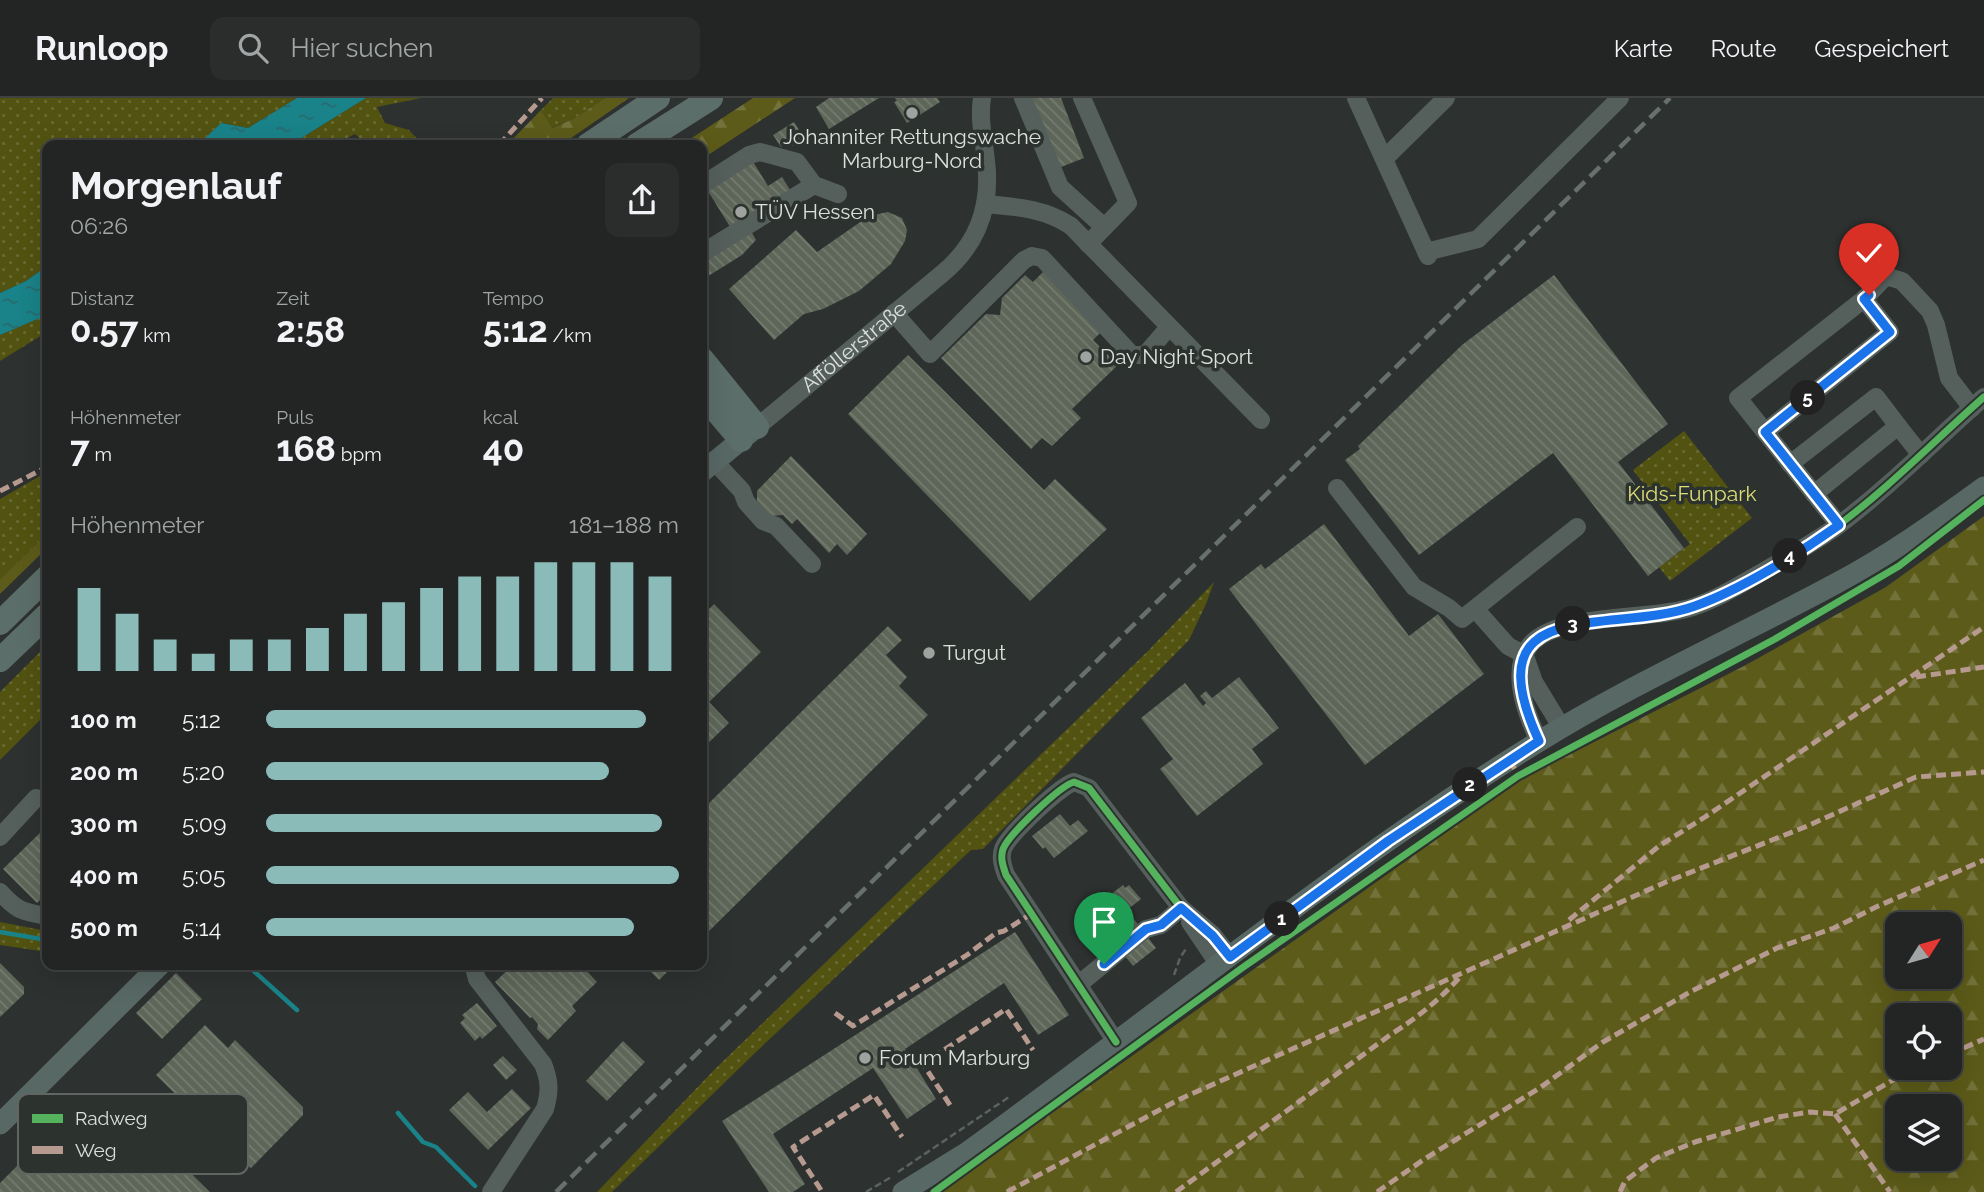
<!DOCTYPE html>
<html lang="de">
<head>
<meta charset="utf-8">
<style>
  :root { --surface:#222523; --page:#2a2d2b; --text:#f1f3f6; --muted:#a2a5a6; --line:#3f4241; --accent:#8bbbb9 }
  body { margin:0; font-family:Raleway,sans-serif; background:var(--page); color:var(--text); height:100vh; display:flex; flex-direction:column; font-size:26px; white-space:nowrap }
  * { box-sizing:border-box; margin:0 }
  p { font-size:23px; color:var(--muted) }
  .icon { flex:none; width:38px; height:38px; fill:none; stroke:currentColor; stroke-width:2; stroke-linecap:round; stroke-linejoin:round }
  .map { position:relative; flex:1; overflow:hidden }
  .side { position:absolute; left:42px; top:42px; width:665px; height:830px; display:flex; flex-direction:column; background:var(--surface); border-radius:14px; box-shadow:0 7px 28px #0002,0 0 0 2px var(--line) }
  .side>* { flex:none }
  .needle { width:46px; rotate:53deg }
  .buttons { position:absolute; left:1885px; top:814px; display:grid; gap:14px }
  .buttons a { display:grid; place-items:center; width:77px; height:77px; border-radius:14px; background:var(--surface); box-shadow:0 7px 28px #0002,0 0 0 2px var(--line); font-size:35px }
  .pin { position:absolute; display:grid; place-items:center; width:60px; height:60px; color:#fff; margin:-72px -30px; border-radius:50% 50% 50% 0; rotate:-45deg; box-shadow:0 0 7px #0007 }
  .pin .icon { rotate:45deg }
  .km { position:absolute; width:35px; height:35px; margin:-18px; border-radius:50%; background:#222; color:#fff; font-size:19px; line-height:35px; text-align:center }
  .round { display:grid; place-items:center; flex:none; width:74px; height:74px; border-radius:14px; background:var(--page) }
  .overview { display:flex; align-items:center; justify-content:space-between; height:119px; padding:0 28px }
  h1 { font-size:38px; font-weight:700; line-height:52px }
  .figures { display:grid; grid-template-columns:repeat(3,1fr); gap:10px; height:119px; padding:7px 28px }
  .figures div { display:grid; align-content:center }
  .figures b { font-size:35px; font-weight:700 }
  .figures small { font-size:19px; font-weight:400 }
  .figures p { font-size:19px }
  .chart { height:196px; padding:14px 28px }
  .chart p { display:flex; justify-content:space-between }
  .chart svg { width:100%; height:126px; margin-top:7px; stroke:var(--accent); stroke-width:6 }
  ul { padding:0 28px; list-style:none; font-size:23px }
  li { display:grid; grid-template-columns:112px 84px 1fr; align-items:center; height:52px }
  li i { height:18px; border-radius:9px; background:var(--accent) }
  header { display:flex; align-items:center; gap:42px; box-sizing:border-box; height:98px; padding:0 35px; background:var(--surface); border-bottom:2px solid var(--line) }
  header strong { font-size:33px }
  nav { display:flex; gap:38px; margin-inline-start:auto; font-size:24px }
  .search { width:490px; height:63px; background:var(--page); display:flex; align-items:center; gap:18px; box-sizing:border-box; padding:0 24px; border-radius:14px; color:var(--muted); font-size:26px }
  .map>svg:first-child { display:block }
  .green { fill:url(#green-dots) }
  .forest { fill:url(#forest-firs); fill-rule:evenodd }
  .water { fill:url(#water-ripples) }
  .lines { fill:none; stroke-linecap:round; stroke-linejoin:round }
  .stream { stroke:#198389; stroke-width:4.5 }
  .building { fill:url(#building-back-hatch) }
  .path { stroke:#5b6260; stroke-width:2.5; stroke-dasharray:7 3.5; stroke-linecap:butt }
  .minor { stroke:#55605d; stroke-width:18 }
  .major { stroke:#586865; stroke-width:21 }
  .highway { stroke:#5c6e6a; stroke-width:24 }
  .rail { stroke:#68706d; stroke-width:4.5; stroke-dasharray:14 7; stroke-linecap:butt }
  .quiet { stroke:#b69a8f; stroke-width:5; stroke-dasharray:10 5; stroke-linecap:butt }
  .cycleway-casing { stroke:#2c322e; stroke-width:11 }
  .cycleway { stroke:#56b35d; stroke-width:7 }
  .route-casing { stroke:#fff; stroke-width:14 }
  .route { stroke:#1a73e8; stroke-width:9 }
  .poi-dot { fill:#9fa3a0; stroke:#2c322e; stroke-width:2.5 }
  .labels { text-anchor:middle; stroke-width:7; stroke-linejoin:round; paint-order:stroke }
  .poi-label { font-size:21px; fill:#dce0dd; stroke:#2c322e; text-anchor:start }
  .street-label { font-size:21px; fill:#dce0dd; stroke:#2c322e }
  .park-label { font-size:21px; fill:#dedd78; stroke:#2c322e }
  .key { fill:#2c322e; stroke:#616663; stroke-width:2 }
  .key-label { font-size:19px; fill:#dce0dd }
</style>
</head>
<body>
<header>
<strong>Runloop</strong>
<div class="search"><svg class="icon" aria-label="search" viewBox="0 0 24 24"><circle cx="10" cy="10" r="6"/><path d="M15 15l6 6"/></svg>Hier suchen</div>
<nav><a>Karte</a><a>Route</a><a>Gespeichert</a></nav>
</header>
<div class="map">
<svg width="1984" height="1094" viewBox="0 0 1984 1094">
  <defs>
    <pattern id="green-dots" width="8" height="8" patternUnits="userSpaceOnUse" patternTransform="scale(1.75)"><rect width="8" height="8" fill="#525211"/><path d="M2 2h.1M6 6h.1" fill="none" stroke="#6a6b33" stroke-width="1.8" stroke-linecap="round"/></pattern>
    <pattern id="forest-firs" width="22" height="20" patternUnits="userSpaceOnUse" patternTransform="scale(1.75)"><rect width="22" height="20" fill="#5c5b19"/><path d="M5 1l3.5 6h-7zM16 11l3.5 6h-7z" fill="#73723a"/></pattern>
    <pattern id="water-ripples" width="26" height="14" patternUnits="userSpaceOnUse" patternTransform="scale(1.75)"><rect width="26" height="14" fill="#198389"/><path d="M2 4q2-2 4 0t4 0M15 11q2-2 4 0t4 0" fill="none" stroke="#29696d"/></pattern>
    <pattern id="building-back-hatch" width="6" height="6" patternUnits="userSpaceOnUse" patternTransform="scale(1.75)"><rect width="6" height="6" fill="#5e6659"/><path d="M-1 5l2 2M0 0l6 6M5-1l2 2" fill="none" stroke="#747c70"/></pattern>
  </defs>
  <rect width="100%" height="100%" fill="#2d312f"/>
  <!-- green -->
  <path class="green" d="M0 0H297L248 30 221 25 198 47H47V168L26 183 0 195Z
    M366 0H421L377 9 385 25 409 32 423 47H367L355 36 334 47H290Z
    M553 0H605L575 20 551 30 541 12Z
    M47 217V234L0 263V237Z
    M1684 333 1752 420 1670 483 1659 469 1690 446 1633 372Z
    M47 374V436L0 481V401Z
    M1214 484 1206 506 1189 542 983 751 971 752 756 954 612 1094H597L715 971 1148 553Z
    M47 547V615L0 662V594Z
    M0 824 47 833V854L0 847Z"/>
  <!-- forest -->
  <path class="forest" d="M605 0H629L561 47H507L541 12 552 30 575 20Z
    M753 0H795L702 61V47H681Z
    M1984 418V1094H941L1521 681 1744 568 1886 489ZM1897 826H1950V878H1897ZM1950 917V970H1897V917ZM1950 1008V1060H1897V1008Z
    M47 436V450L0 496V481Z"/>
  <!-- water -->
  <path class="water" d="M297 0H366L290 47H198L221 25 248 30Z
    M47 168V217L0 237V195L26 183Z"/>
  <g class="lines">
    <!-- stream -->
    <path class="stream" d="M0 834 47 842
      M246 866 297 912
      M398 1015 423 1044 436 1049 475 1088"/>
  </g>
  <!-- building -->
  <path class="building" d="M829 0H879L829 31 816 9Z
    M895 0H937L940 4 907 25 894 4 897 3Z
    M1029 0H1061L1084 60 1056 71Z
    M794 24 805 41 793 48 790 43 781 49 773 37Z
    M752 62 768 88 782 79 792 95 732 132 706 90Z
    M888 114 902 120 907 132 905 143 891 166 859 193 823 211 804 216 774 242 729 191 796 132 817 154 869 118Z
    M751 133 756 142 742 157 702 182V164Z
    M1044 173 1102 233 1093 242 1118 267 1072 311 1081 320 1052 348 1042 340 1031 351 941 260 986 216 1000 217 1002 200 1025 177 1033 184Z
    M1554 177 1668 326 1618 364 1684 450 1648 478 1553 355 1419 457 1345 362 1360 351 1358 348 1462 247Z
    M908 257 1044 392 1055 381 1107 431 1030 503 848 316Z
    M791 358 867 436 847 457 837 446 829 455 797 421 792 426 783 417 770 418 757 403V393Z
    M1324 426 1409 538 1438 516 1484 576 1365 667 1229 491 1261 466 1265 471Z
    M714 506 761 554 709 604 729 625 702 651V518Z
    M888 528 902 542 886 557 907 579 899 588 928 617 702 840V712Z
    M1239 579 1279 630 1252 651 1263 666 1197 718 1160 671 1173 661 1141 620 1185 585 1203 608 1206 605 1200 598 1206 593 1212 600Z
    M1060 716 1070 728 1078 722 1088 733 1054 760 1045 749 1043 751 1032 738Z
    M47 728V795L37 805 3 771Z
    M1123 787 1125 790 1129 787 1141 801 1127 812 1156 850 1133 868 1089 813Z
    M1015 834 1069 917 1038 937 1004 885 905 951 936 1001 907 1021 873 970 773 1036 805 1086 793 1094H769L722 1023Z
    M0 865 24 889V896L0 919Z
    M514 866H580L597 884 572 908 576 913 548 942 537 931 538 926 532 919 530 920 495 884Z
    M643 866H675L659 882Z
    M176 875 202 901 162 941 136 915Z
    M477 905 497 928 482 941 480 938 475 943 460 925 465 920 462 917Z
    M205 927 228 950 235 942 303 1009V1017L251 1070 156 977Z
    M623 943 645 964 607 1003 586 983Z
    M503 958 517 972 506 982 493 967Z
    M512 991 531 1010 488 1052 449 1012 468 994 487 1014Z
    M118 1004 210 1094H0V1085L48 1037 66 1056Z"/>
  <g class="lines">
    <!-- path -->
    <path class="path" d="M1174 877 1180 860 1187 849
      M898 1074 1009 999
      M866 1094 893 1078"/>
    <!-- minor -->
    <g class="minor">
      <path d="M1023 0 1060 89 1104 129"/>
      <path d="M1082 0 1128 105 1088 146"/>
      <path d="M1356 0 1428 158"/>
      <path d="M1384 61 1446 0"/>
      <path d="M702 87 749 57 760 54 797 64 814 87 838 96"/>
      <path d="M985 106C1016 109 1044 110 1071 128L1261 322"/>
      <path d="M1426 154 1478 141 1620 0"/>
      <path d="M702 155 814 87"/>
      <path d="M894 215 930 256 1024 162 1032 158 1042 160 1132 257H1145L1169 229"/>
      <path id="s1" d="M757 329 943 175C973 150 989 116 987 75 986 49 978 26 982 0"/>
      <path d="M1765 334 1890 234 1864 201"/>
      <path d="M715 364 742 393 746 404 763 423 776 428 812 466"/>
      <path d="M1790 366 1876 299 1898 328"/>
      <path d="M1337 390 1414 489 1449 510 1462 521 1577 429"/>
      <path d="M1814 396 1898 328 1921 357"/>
      <path d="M1839 427 1738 300 1864 201 1883 181 1889 179 1902 183 1930 213 1936 227 1949 280 1972 310"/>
      <path d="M1476 512 1508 548 1525 557"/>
      <path d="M1526 561 1534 584 1562 630"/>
      <path d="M1539 643C1527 618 1509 573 1530 547 1557 514 1651 523 1693 509 1718 501 1741 486 1764 473 1788 459 1813 445 1836 429 1889 390 1935 342 1984 299"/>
      <path d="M0 739 36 700"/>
      <path d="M0 794C17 813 23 814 47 818"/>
      <path d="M1190 824 1219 867"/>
      <path d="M473 866 477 881 543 966C550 983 550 994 545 1011L491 1094"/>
      <path d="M1078 887 1146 831 1161 827 1181 810"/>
      <path d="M1116 944 1006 777C1003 768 1000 760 1003 751 1009 736 1060 688 1074 684L1089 690 1181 810 1213 837 1230 859"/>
    </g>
    <!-- major -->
    <path class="major" d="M702 374 752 333
      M0 1026 161 866
      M903 1094 966 1055C1156 918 1338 767 1538 644 1633 585 1737 539 1835 486 1888 458 1936 424 1984 389"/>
    <!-- highway -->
    <path class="highway" d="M588 47 658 0
      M637 47 711 0
      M702 261 757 329
      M702 296 741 342
      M0 525 47 479
      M0 562 47 517"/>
    <!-- rail -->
    <path class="rail" d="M556 1094 1670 0"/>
    <!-- quiet -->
    <path class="quiet" d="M499 47 542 0
      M0 393 47 369
      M1916 579 1984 569
      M1510 662 1518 678
      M1569 822 1659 748 1705 719 1984 529
      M835 915 853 928 967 857 996 835 1004 833 1031 816
      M1950 956 1984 941
      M950 1007 923 966 1006 911 1033 952
      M1835 1016 1890 1094
      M821 1092 793 1049 874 997 902 1039
      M1007 1094 1178 1002 1666 784 1805 729 1916 679 1984 674
      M1176 1094 1390 937C1417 920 1438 903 1460 879
      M1377 1094 1426 1060 1541 989 1603 944 1690 894 1777 850 1834 830 1876 809 1984 762
      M1620 1094 1625 1083 1656 1060 1695 1044 1778 1019 1810 1014 1835 1016 1893 982 1921 970"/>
    <defs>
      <path id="cycleway" d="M1539 643C1527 618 1509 573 1530 547 1557 514 1651 523 1693 509 1718 501 1741 486 1764 473 1788 459 1813 445 1836 429 1889 390 1935 342 1984 299
        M1116 944 1006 777C1003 768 1000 760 1003 751 1009 736 1060 688 1074 684L1089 690 1181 810 1213 837 1230 859
        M934 1094 1242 870 1518 678 1775 541 1899 468 1984 402"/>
    </defs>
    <!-- cycleway casing -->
    <use href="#cycleway" class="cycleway-casing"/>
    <!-- cycleway -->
    <use href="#cycleway" class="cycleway"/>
  </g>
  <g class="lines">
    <defs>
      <path id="route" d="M1104 866 1146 831 1161 827 1181 810 1213 838 1230 859 1388 743 1539 643C1470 493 1612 538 1695 508 1740 492 1800 455 1839 427L1765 334 1890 234 1864 201 1869 197"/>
    </defs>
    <!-- route casing -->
    <use href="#route" class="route-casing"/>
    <!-- route -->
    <use href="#route" class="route"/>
  </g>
  <!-- markers -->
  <g class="poi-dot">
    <circle cx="912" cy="15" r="7"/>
    <circle cx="741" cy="114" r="7"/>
    <circle cx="1086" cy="259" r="7"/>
    <circle cx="929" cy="555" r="7"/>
    <circle cx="865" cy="960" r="7"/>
  </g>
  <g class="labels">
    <!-- poi labels -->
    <g class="poi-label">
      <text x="912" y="46" text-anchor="middle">Johanniter Rettungswache<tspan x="912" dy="24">Marburg-Nord</tspan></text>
      <text x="755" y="121">TÜV Hessen</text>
      <text x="1100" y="266">Day Night Sport</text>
      <text x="943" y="562">Turgut</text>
      <text x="879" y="967">Forum Marburg</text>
    </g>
    <!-- street labels -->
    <g class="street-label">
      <text dy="7" stroke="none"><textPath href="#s1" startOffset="126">Afföllerstraße</textPath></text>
    </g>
    <!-- park labels -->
    <g class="park-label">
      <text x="1692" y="403">Kids-Funpark</text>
    </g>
  </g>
  <!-- legend -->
  <rect x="18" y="996" width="230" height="80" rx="10" class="key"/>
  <rect x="32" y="1016" width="31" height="9" fill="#56b35d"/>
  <rect x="32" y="1048" width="31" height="8" fill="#b69a8f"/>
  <g class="key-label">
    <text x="75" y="1027">Radweg</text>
    <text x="75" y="1059">Weg</text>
  </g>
</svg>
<div class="buttons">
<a><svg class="needle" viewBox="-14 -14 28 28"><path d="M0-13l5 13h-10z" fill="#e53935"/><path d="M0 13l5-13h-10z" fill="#a2a5a6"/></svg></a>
<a><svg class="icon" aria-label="locate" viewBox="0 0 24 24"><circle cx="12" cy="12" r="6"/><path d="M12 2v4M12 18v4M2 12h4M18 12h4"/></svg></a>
<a><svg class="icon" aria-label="layers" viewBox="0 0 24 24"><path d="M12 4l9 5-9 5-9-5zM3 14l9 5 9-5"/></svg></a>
</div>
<div class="pin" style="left:1104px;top:866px;background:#1e9e55"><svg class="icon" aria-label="arrive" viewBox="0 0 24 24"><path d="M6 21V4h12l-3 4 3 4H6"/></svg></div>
<div class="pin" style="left:1869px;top:197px;background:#d93025"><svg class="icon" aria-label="check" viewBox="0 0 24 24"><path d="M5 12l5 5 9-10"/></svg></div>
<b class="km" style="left:1282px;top:821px">1</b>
<b class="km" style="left:1470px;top:687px">2</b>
<b class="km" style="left:1573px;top:526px">3</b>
<b class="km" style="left:1790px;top:458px">4</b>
<b class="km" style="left:1808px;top:300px">5</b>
<section class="side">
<div class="overview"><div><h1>Morgenlauf</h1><p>06:26</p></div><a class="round"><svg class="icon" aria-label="share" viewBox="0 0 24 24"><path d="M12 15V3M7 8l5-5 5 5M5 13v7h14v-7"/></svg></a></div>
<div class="figures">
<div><p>Distanz</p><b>0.57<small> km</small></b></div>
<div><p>Zeit</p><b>2:58</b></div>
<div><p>Tempo</p><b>5:12<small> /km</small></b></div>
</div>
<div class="figures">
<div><p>Höhenmeter</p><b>7<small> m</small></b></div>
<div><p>Puls</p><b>168<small> bpm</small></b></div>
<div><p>kcal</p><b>40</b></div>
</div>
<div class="chart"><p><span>Höhenmeter</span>181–188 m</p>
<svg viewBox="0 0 160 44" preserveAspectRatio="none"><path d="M5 44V15M15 44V24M25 44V33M35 44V38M45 44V33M55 44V33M65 44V29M75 44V24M85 44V20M95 44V15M105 44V11M115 44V11M125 44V6M135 44V6M145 44V6M155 44V11"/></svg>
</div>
<ul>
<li><b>100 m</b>5:12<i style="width:92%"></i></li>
<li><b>200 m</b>5:20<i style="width:83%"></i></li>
<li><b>300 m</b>5:09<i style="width:96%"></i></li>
<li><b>400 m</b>5:05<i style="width:100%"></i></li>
<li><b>500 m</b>5:14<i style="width:89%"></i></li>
</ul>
</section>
</div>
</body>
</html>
